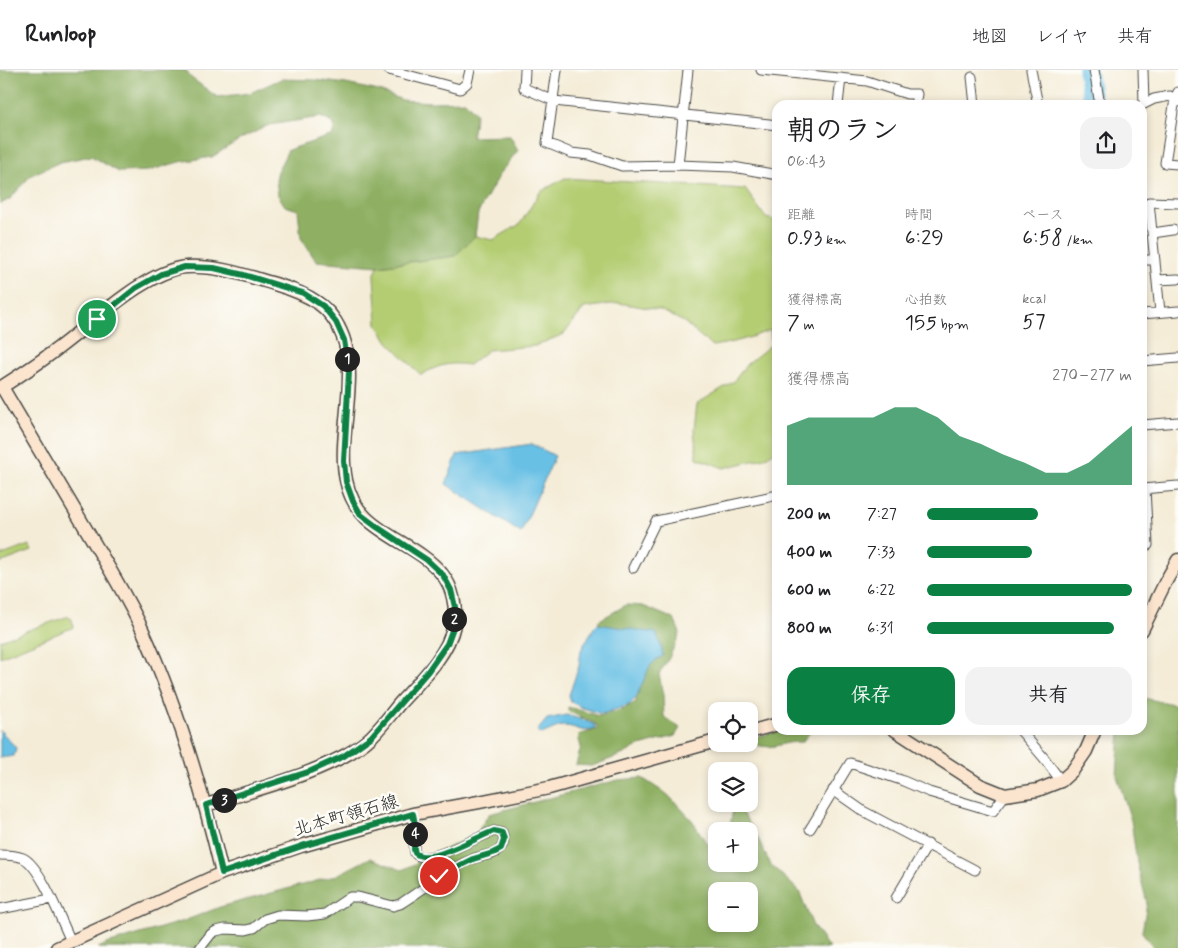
<!DOCTYPE html>
<html lang="ja">
<head>
<meta charset="utf-8">
<style>
  :root { --surface:#fff; --page:#f2f2f2; --text:#202124; --muted:#757577; --line:#e0e0e0; --accent:#0b8043 }
  body { margin:0; font-family:Mynerve,"Klee One",sans-serif; background:var(--page); color:var(--text); height:100vh; display:flex; flex-direction:column; font-size:19px; white-space:nowrap }
  * { box-sizing:border-box; margin:0 }
  p { font-size:16px; color:var(--muted) }
  .icon { flex:none; width:28px; height:28px; fill:none; stroke:currentColor; stroke-width:2; stroke-linecap:round; stroke-linejoin:round }
  .map { position:relative; flex:1; overflow:hidden }
  .sheet { position:absolute; left:772px; top:30px; width:375px; height:635px; display:flex; flex-direction:column; background:var(--surface); border-radius:15px; box-shadow:0 2px 8px #0003 }
  .sheet>* { flex:none }
  .buttons { position:absolute; left:708px; top:632px; display:grid; gap:10px }
  .buttons a { display:grid; place-items:center; width:50px; height:50px; border-radius:10px; background:var(--surface); box-shadow:0 2px 8px #0003; font-size:25px }
  .pin { position:absolute; display:grid; place-items:center; width:42px; height:42px; color:#fff; margin:-21px; border:2px solid #fff; border-radius:50%; box-shadow:0 1px 5px #0007 }
  .km { position:absolute; width:25px; height:25px; margin:-12px; border-radius:50%; background:#222; color:#fff; font-size:14px; line-height:25px; text-align:center }
  .round { display:grid; place-items:center; flex:none; width:52px; height:52px; border-radius:15px; background:var(--page) }
  .headline { display:flex; align-items:center; justify-content:space-between; height:85px; padding:0 15px }
  h1 { font-size:28px; font-weight:600; line-height:38px }
  .figures { display:grid; grid-template-columns:repeat(3,1fr); gap:8px; height:85px; padding:5px 15px }
  .figures div { display:grid; align-content:center }
  .figures b { font-size:21px; font-weight:600 }
  .figures small { font-size:14px; font-weight:400 }
  .figures p { font-size:14px }
  .chart { height:140px; padding:10px 15px }
  .chart p { display:flex; justify-content:space-between }
  .chart svg { width:100%; height:90px; margin-top:5px; fill:var(--accent); opacity:.7 }
  .button { display:flex; gap:10px; margin-top:auto; padding:10px 15px }
  .button a { flex:1; height:58px; border-radius:15px; background:var(--accent); color:#fff; font-size:20px; font-weight:600; line-height:58px; text-align:center }
  .button a+a { background:var(--page); color:var(--text) }
  ul { padding:0 15px; list-style:none; font-size:16px }
  li { display:grid; grid-template-columns:80px 60px 1fr; align-items:center; height:38px }
  li i { height:12px; border-radius:6px; background:var(--accent) }
  header { display:flex; align-items:center; gap:30px; box-sizing:border-box; height:70px; padding:0 25px; background:var(--surface); border-bottom:1px solid var(--line) }
  header strong { font-size:24px }
  nav { display:flex; gap:28px; margin-inline-start:auto; font-size:18px }
  .map>svg:first-child { display:block }
  .green { fill:#b4cd72; stroke:#707c4e }
  .forest { fill:#8fb064; stroke:#5d6e48; fill-rule:evenodd }
  .water { fill:#68c0e5; stroke:#4a7688 }
  .lines { fill:none; stroke-linecap:round; stroke-linejoin:round }
  .river { stroke:#68c0e5; stroke-width:19 }
  .street-casing { stroke:#494845; stroke-width:11 }
  .secondary-casing { stroke:#494845; stroke-width:15 }
  .street { stroke:#fff; stroke-width:9 }
  .secondary { stroke:#fbe5cf; stroke-width:12 }
  .route-casing { stroke:#fff; stroke-width:10 }
  .route { stroke:#0b8043; stroke-width:6 }
  .labels { text-anchor:middle; stroke-width:5; stroke-linejoin:round; paint-order:stroke }
  .street-label { font-size:18px; fill:#2b2b2b; stroke:#fdfcf7 }
</style>
</head>
<body>
<header>
<strong>Runloop</strong>
<nav><a>地図</a><a>レイヤ</a><a>共有</a></nav>
</header>
<div class="map">
<svg width="1178" height="878" viewBox="0 0 1178 878">
  <rect width="100%" height="100%" fill="#fdfcf7"/>
  <filter id="ink" filterUnits="userSpaceOnUse"><feTurbulence type="fractalNoise" baseFrequency=".02" numOctaves="2"/><feDisplacementMap in="SourceGraphic" scale="10" xChannelSelector="R" yChannelSelector="G"/><feConvolveMatrix kernelMatrix="1 2 1 2 8 2 1 2 1" color-interpolation-filters="sRGB"/></filter>
  <filter id="wash" filterUnits="userSpaceOnUse"><feTurbulence type="fractalNoise" baseFrequency=".0096" numOctaves="4" result="noise"/><feDisplacementMap in="SourceGraphic" scale="20" xChannelSelector="R" yChannelSelector="G"/><feGaussianBlur stdDeviation="1.12" result="paint"/><feColorMatrix in="noise" values="0 0 0 0 0 0 0 0 0 0 0 0 0 0 0 0 0 1.4 0 .05"/><feComposite in="paint" operator="in"/></filter>
  <g filter="url(#wash)">
    <rect width="100%" height="100%" fill="#f4ecd7"/>
    <!-- green -->
    <path class="green" d="M565 108 745 119 766 148 777 151V380L764 388 724 398 697 388 694 360 697 334 734 311 747 294 772 274 770 260C751 268 733 273 712 276L684 252 660 240 619 233 584 238 564 264 535 276 488 280 469 295C448 292 439 295 421 305L388 272 377 254 374 206 378 196 455 186 475 166 493 170 520 154 540 122Z
      M29 475 32 481 0 493V486Z
      M66 547H71L74 557 0 587V570Z"/>
    <!-- forest -->
    <path class="forest" d="M0 0H186L190 7 217 27 250 23 281 9 315 10 346 14 379 21 402 30 431 32 465 31 476 43 472 67 510 66 518 80 500 103 478 143 475 166 455 186 378 196 316 191 301 168 298 140 285 136 278 125 276 110 278 100 288 80 333 65 334 54 321 47 269 55 239 70 212 87 179 92 148 101 119 102 91 86 60 92 31 105 10 129 0 134Z
      M626 535 643 536 674 549 680 563 669 588 659 604 663 625 664 647 680 658 675 666 636 677 624 684 592 696 576 695 581 677 579 670V665L598 659 596 654 568 641V637L599 646 622 640 636 632 637 616 598 551Z
      M1143 628 1178 635V878H1154L1142 862 1147 833 1137 793 1131 750 1117 706 1120 660H1142Z
      M784 660H812L802 672C779 671 773 683 749 672L751 668Z
      M642 708 668 725 692 750 707 774 716 773V794H749V761H729L734 734H736L754 760 770 794 799 821 813 856 829 878H98L107 874 184 851 220 837 335 806 370 788 402 800 476 764 489 744 618 710ZM716 821H749V854H716Z"/>
    <!-- water -->
    <path class="water" d="M532 374 555 386 521 463 446 414 457 385Z
      M598 554 656 563C658 565 663 583 663 586L657 589 650 596 636 628 629 635 602 644 583 638 571 632 569 625 579 596 581 580 595 556Z
      M567 645 586 651 595 655V659C580 664 578 656 564 656 557 656 548 662 541 664L537 661 547 649Z
      M0 660 16 678 14 686 0 688Z"/>
    <g class="lines">
      <!-- river -->
      <path class="river" d="M1087 0 1093 35"/>
    </g>
  </g>
  <g filter="url(#ink)">
    <g class="lines">
      <defs>
        <path id="street" d="M389 0 460 19 467 13 470 0
          M525 0 524 18 554 31 778 55
          M557 0 547 73 571 83 590 85 622 96 678 95 733 97 778 105
          M761 0 867 11 907 24H917L915 35
          M1031 0 1038 35
          M1094 0 1100 35
          M1143 0 1144 34
          M972 7 975 35
          M1178 22 1175 29 1165 93 1178 94
          M838 35 841 8
          M1142 35 1154 29 1170 26 1178 32
          M678 95 688 0
          M1153 163 1173 160
          M1142 190H1155
          M1157 210 1178 209
          M1160 242 1149 132 1178 133
          M1142 244 1178 241
          M1142 291 1178 288
          M1142 355 1178 352
          M1142 419 1178 416
          M1142 475H1148L1145 419
          M633 498 656 451 778 425
          M1020 660 1044 688 1061 711
          M833 720 863 741 975 800
          M810 759 850 693 901 710 929 722 993 741 1005 725
          M0 785C7 785 16 785 23 788 41 796 62 853 71 871
          M896 828 928 774
          M0 839 51 829
          M200 878 211 864 216 861 225 859 246 860 254 858 265 849 278 845 307 846 325 844 350 827H358L393 836 400 834C424 819 446 800 473 789 481 785 495 786 501 778 505 773 504 768 502 763L494 761C481 765 424 798 415 783 413 779 415 752 413 744"/>
        <path id="secondary" d="M2 317C29 363 56 408 83 454 103 488 125 523 142 559 178 637 202 719 222 803
          M0 318C19 306 39 293 57 279 90 255 147 200 186 197 217 195 247 206 275 214 307 224 331 234 343 267 359 309 337 367 346 410 356 464 413 468 442 504 453 517 457 539 454 555 448 585 420 611 400 633 391 644 382 656 372 666 364 674 352 682 342 687 300 709 251 721 206 735
          M1142 560 1166 511 1178 490
          M895 660 980 715 1005 725 1038 720 1061 711 1073 700 1086 681 1095 660
          M749 662 778 654
          M57 878 222 803 301 776 413 744 479 732 549 718 716 671"/>
      </defs>
      <!-- street casing -->
      <use href="#street" class="street-casing"/>
      <!-- secondary casing -->
      <use href="#secondary" class="secondary-casing"/>
      <!-- street -->
      <use href="#street" class="street"/>
      <!-- secondary -->
      <use href="#secondary" class="secondary"/>
    </g>
  </g>
  <g class="lines" filter="url(#ink)">
    <defs>
      <path id="route" d="M97 249 136 218 161 204 185 197 214 198 244 205 303 223 323 236 336 252 344 270 349 302 344 391 346 412 353 431 361 445 377 457 427 490 443 505 451 520 455 537 454 555 447 574 428 601 371 667 344 686 311 701 206 735 222 803 302 776 413 744 415 754 414 779 415 783C430 796 476 767 494 761L502 763 504 770 501 779 493 783 473 789 439 806"/>
    </defs>
    <!-- route casing -->
    <use href="#route" class="route-casing"/>
    <!-- route -->
    <use href="#route" class="route"/>
  </g>
  <g class="labels">
    <!-- street labels -->
    <g class="street-label">
      <text transform="translate(346 745) rotate(-16)" y="6">北本町領石線</text>
    </g>
  </g>
</svg>
<div class="buttons">
<a><svg class="icon" aria-label="locate" viewBox="0 0 24 24"><circle cx="12" cy="12" r="6"/><path d="M12 2v4M12 18v4M2 12h4M18 12h4"/></svg></a>
<a><svg class="icon" aria-label="layers" viewBox="0 0 24 24"><path d="M12 4l9 5-9 5-9-5zM3 14l9 5 9-5"/></svg></a>
<a>+</a>
<a>−</a>
</div>
<div class="pin" style="left:97px;top:249px;background:#1e9e55"><svg class="icon" aria-label="arrive" viewBox="0 0 24 24"><path d="M6 21V4h12l-3 4 3 4H6"/></svg></div>
<div class="pin" style="left:439px;top:806px;background:#d93025"><svg class="icon" aria-label="check" viewBox="0 0 24 24"><path d="M5 12l5 5 9-10"/></svg></div>
<b class="km" style="left:347px;top:289px">1</b>
<b class="km" style="left:454px;top:549px">2</b>
<b class="km" style="left:224px;top:730px">3</b>
<b class="km" style="left:415px;top:764px">4</b>
<section class="sheet">
<div class="headline"><div><h1>朝のラン</h1><p>06:43</p></div><a class="round"><svg class="icon" aria-label="share" viewBox="0 0 24 24"><path d="M12 15V3M7 8l5-5 5 5M5 13v7h14v-7"/></svg></a></div>
<div class="figures">
<div><p>距離</p><b>0.93<small> km</small></b></div>
<div><p>時間</p><b>6:29</b></div>
<div><p>ペース</p><b>6:58<small> /km</small></b></div>
</div>
<div class="figures">
<div><p>獲得標高</p><b>7<small> m</small></b></div>
<div><p>心拍数</p><b>155<small> bpm</small></b></div>
<div><p>kcal</p><b>57</b></div>
</div>
<div class="chart"><p><span>獲得標高</span>270–277 m</p>
<svg viewBox="0 0 160 44" preserveAspectRatio="none"><path d="M0 44V15L10 11L20 11L30 11L40 11L50 6L60 6L70 11L80 20L90 24L100 29L110 33L120 38L130 38L140 33L150 24L160 15V44z"/></svg>
</div>
<ul>
<li><b>200 m</b>7:27<i style="width:54%"></i></li>
<li><b>400 m</b>7:33<i style="width:51%"></i></li>
<li><b>600 m</b>6:22<i style="width:100%"></i></li>
<li><b>800 m</b>6:31<i style="width:91%"></i></li>
</ul>
<div class="button"><a>保存</a><a>共有</a></div>
</section>
</div>
</body>
</html>
